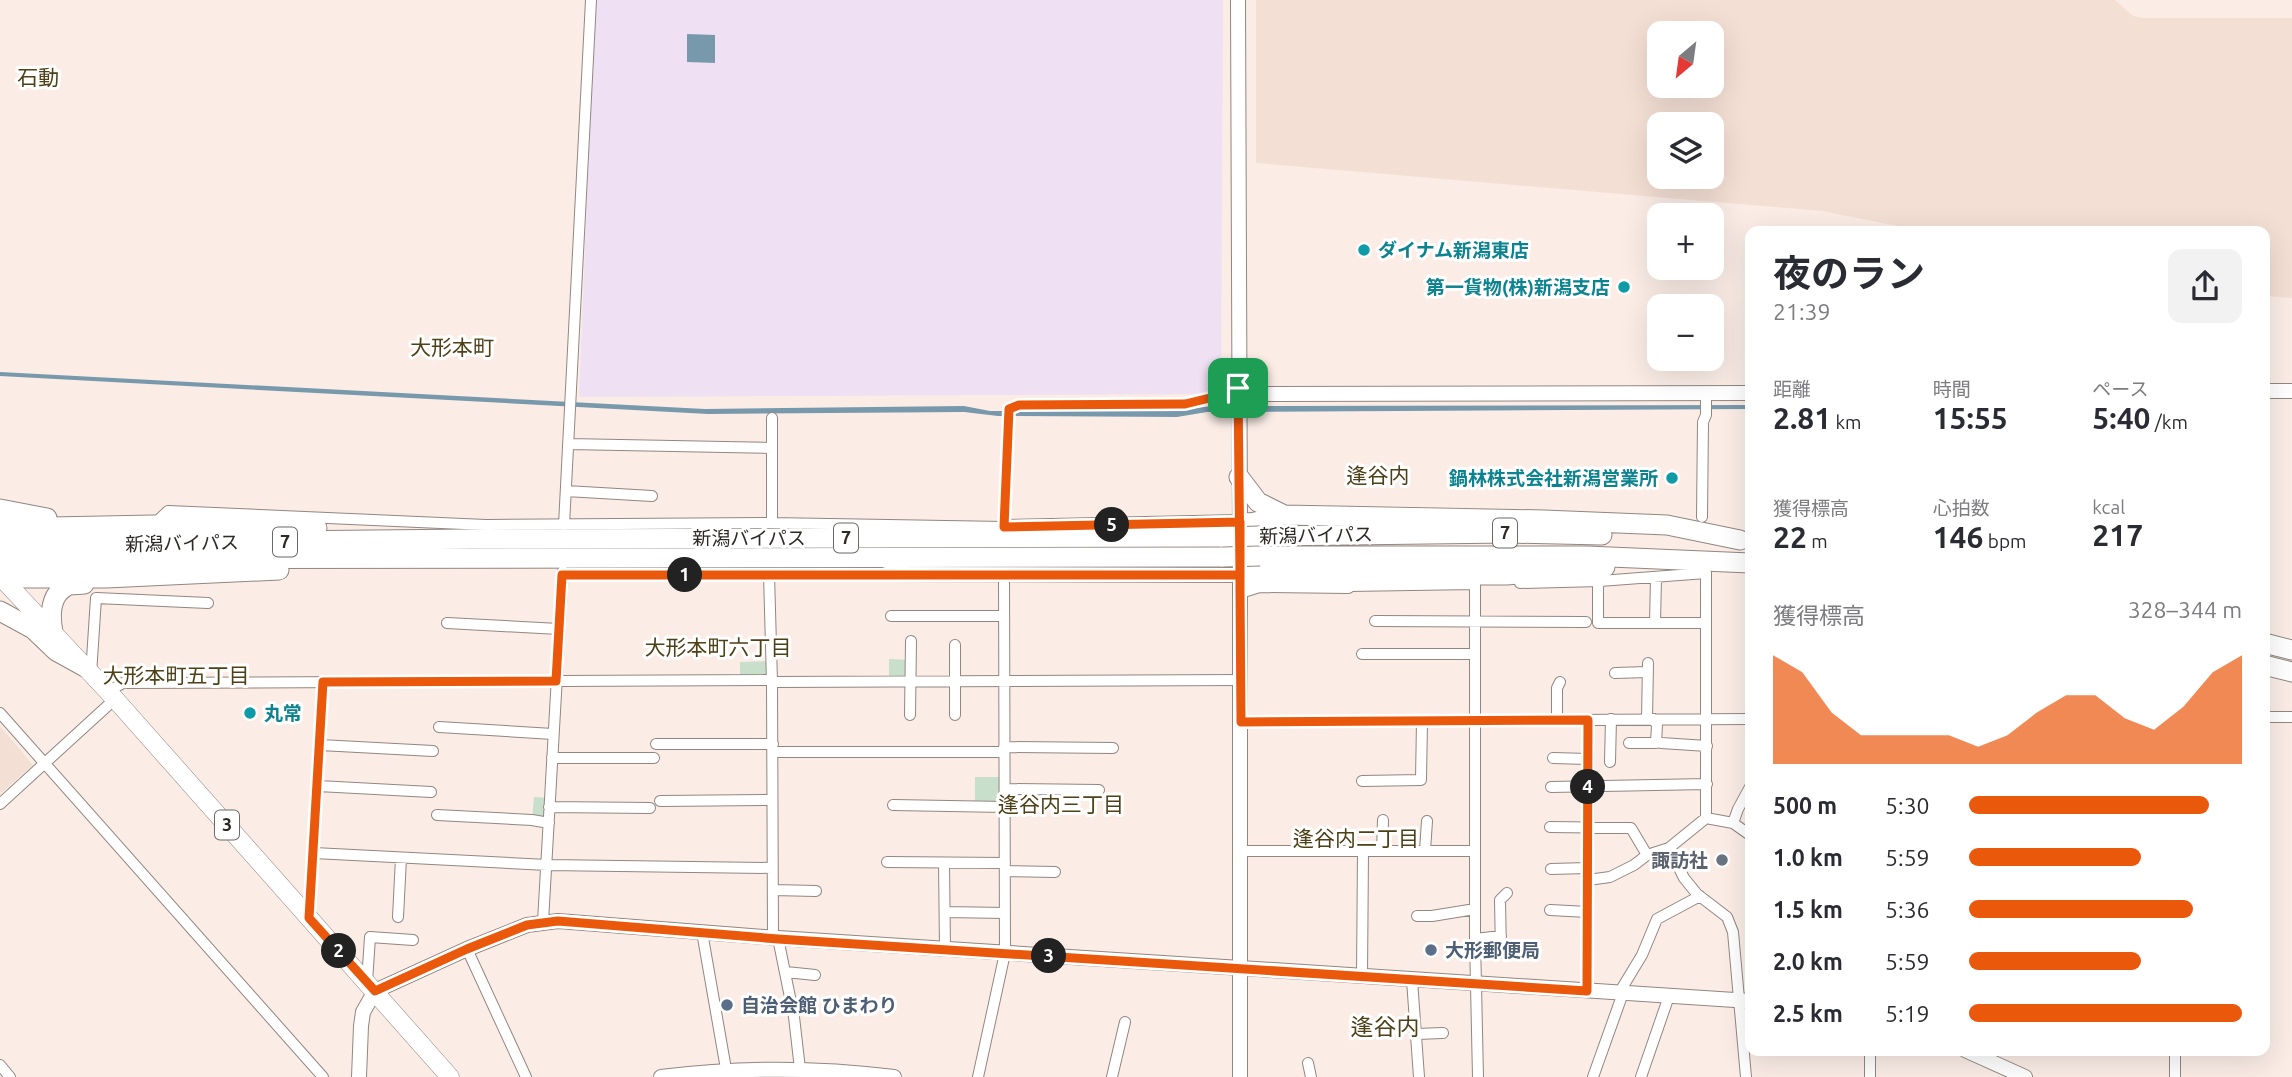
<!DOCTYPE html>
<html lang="ja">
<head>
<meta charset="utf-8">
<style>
  :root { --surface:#fff; --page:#f2f2f3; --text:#2b2b33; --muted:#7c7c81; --accent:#ea580c }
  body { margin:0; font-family:Ubuntu,"Noto Sans JP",sans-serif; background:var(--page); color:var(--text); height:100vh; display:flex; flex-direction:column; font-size:26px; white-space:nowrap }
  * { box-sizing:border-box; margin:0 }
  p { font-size:23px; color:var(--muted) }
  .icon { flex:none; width:38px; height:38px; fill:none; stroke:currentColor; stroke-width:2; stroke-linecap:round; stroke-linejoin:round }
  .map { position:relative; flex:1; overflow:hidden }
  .sheet { position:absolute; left:1745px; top:226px; width:525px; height:830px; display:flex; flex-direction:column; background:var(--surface); border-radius:14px; box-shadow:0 7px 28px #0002 }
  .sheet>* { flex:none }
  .needle { width:46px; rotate:209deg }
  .controls { position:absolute; left:1647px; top:21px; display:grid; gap:14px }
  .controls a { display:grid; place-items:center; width:77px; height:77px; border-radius:14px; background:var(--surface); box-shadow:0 7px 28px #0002; font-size:35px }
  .pin { position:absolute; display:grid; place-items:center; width:60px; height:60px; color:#fff; margin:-30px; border-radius:14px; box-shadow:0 4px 10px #0006 }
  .km { position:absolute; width:35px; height:35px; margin:-18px; border-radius:50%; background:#222; color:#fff; font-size:19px; line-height:35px; text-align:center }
  .round { display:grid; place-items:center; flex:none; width:74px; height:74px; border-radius:14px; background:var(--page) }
  .headline { display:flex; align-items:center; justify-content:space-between; height:119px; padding:0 28px }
  h1 { font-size:38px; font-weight:700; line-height:52px }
  .figures { display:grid; grid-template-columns:repeat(3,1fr); gap:10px; height:119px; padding:7px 28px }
  .figures div { display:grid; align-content:center }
  .figures b { font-size:30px; font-weight:700 }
  .figures small { font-size:19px; font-weight:400 }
  .figures p { font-size:19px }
  .chart { height:196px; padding:14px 28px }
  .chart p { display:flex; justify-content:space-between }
  .chart svg { width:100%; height:126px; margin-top:7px; fill:var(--accent); opacity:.7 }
  ul { padding:0 28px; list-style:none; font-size:23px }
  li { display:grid; grid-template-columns:112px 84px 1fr; align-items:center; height:52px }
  li i { height:18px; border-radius:9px; background:var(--accent) }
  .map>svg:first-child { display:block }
  .industrial { fill:#efe0f3 }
  .built { fill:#f4dfd4; fill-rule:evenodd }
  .green { fill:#c7dfcb }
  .water { fill:#7899ac }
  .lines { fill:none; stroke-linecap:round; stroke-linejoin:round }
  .minor-casing { stroke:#928680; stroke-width:12 }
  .tertiary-casing { stroke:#928680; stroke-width:16 }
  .primary-casing { stroke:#928680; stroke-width:19 }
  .trunk-casing { stroke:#928680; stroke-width:21 }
  .minor { stroke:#fff; stroke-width:10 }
  .tertiary { stroke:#fff; stroke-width:14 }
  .primary { stroke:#fff; stroke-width:18 }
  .trunk { stroke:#fff; stroke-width:19 }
  .trunk-bridge-casing { stroke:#928680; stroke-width:21; stroke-linecap:butt }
  .trunk-bridge { stroke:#fff; stroke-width:19 }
  .route-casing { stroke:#fff; stroke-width:14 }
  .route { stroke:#ea580c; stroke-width:9 }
  .culture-dot { fill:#0f9aa8; stroke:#fff; stroke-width:2.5 }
  .worship-dot { fill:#6b7280; stroke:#fff; stroke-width:2.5 }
  .service-dot { fill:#5c6f8a; stroke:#fff; stroke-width:2.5 }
  .labels { text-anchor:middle; stroke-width:6; stroke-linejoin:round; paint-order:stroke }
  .shield { fill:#fff; stroke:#6d6967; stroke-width:2 }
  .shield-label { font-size:18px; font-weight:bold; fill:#2e2926 }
  .culture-label { font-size:19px; font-weight:bold; fill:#0d838f; stroke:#fff; text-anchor:start }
  .street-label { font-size:19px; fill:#2e2926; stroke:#fff }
  .worship-label { font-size:19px; font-weight:bold; fill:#5b616d; stroke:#fff; text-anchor:end }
  .service-label { font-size:19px; font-weight:bold; fill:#4e5e75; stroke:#fff; text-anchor:start }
  .neighbourhood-label { font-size:21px; fill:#4e4118; stroke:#fff }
  .quarter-label { font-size:23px; fill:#4e4118; stroke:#fff }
</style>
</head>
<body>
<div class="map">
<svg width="2292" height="1077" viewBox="0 0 2292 1077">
  <rect width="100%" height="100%" fill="#fbede6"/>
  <!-- industrial -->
  <path class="industrial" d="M595 0H1223L1221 394 579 397Z"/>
  <!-- built -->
  <path class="built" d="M1256 0H2115L2133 16 2144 18H2292V298L2265 296 2264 231H1922L1822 211 1256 163ZM1659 33H1712V86H1659ZM1659 124H1712V177H1659Z
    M0 726 33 765 0 794Z"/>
  <!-- green -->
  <path class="green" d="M889 659 910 660V681L889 680Z
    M771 661V679L740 678V662Z
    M975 777H1004V806H975Z
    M534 797 551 798 549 820H532Z"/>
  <!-- water -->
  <path class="water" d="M687 34 715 35V63L687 62Z
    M0 372 705 409 964 406 990 411H1173L1212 406 1750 405V409L1207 412 1177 417 998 416 964 412 708 414 0 376Z"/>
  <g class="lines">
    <defs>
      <path id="minor" d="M568 444 772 448
        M566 491 652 496
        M1702 517 1703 422 1706 415V393
        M772 523V418
        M153 525 168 511 486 525 772 523 1004 527 1009 409 1019 405 1185 404 1214 397 1239 388
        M564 525 591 0
        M769 574 772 682 773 937
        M562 575 886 574
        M1598 581V623H1706
        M1520 583 1600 581 1706 573V818L1733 823 1750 835
        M1348 586 1475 584V939L1478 1077
        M891 616H1004
        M1375 621 1586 622
        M447 623 559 629
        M1655 623 1656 577
        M1362 654H1474
        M1615 673 1648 672
        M91 674 96 598 208 603
        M772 682 1241 680
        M107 692 123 683 772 680
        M0 713 323 1077
        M910 715 911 641
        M955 715V645
        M2264 717H2292
        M1647 719 1648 663
        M1557 720V688L1560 682
        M1241 722 1750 719
        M439 727 553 734
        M1629 743H1656L1657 725 1653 719
        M1661 743 1707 746
        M656 744H773
        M320 745 433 751
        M1004 747 1113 748
        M773 752H1004
        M552 758H654
        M1553 758 1588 759
        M1610 762 1611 719
        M1362 781 1421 780 1422 721
        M318 786 431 792
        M1551 787 1707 784
        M1005 789 1099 790
        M660 801 772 800
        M0 804 115 699
        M893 805 1005 807
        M549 807 650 808
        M437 815 532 820 549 823
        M1706 818 1669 848 1684 878 1697 894 1727 917 1733 932 1746 1077
        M1733 823 1738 809 1750 787
        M1550 827 1631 828 1647 855
        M1241 851H1475
        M1382 851 1383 820
        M1425 851 1427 821
        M314 853 547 865 772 868
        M887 862 1005 863
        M944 863 945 949
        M1551 869 1588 868
        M1005 871 1055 872
        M1588 880 1610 877 1634 865 1647 855 1669 848
        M773 890 816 891
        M1550 910 1588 912
        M945 912 1005 913
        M1417 916H1432L1475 909
        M398 917 401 858
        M309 918 323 682
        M543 922 563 571
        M702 932 726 1069
        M778 938 794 1017 800 1069
        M1475 939 1501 936
        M467 949 526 1077
        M1501 953 1500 900 1507 893
        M786 972 815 975
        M1362 976 1363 851
        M1412 980 1419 1077
        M367 982 370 937 413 940
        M1587 991 1589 720
        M1619 993 1642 955 1657 919 1700 896
        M1416 1034 1443 1033
        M2175 1050V1077
        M1308 1063 1311 1077
        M0 1065 10 1077
        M978 1077 1005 953 1004 574
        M1112 1077 1125 1022
        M1593 1077 1623 993
        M1641 1077 1669 996
        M1870 1077V1050"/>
      <path id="tertiary" d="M1238 0 1240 530
        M2264 391H2292
        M1239 394 1750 393
        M1004 527 1240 522
        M1240 567V1077
        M886 574 1240 575
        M1240 591 1259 585 1348 586
        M1965 1050 2025 1077
        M359 1077 361 1026 363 1012 375 991 467 949 527 925 558 921 778 938 1750 1001
        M661 1077C740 1067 815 1067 894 1077"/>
      <path id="primary" d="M0 576 115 699 450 1077"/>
      <path id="trunk" d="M1239 477 1258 502 1284 515 1544 520 1667 525 1740 540
        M0 509 47 518
        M1240 522 1251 523 1284 515
        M0 528 153 525 317 528
        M1260 536 1508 533 1602 535
        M0 544 469 539 1222 537
        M1260 556H1587L1750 563
        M0 559 1223 557
        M1240 575H1506L1605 567
        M0 578H106L279 570
        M0 611 33 629 56 651 85 667
        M53 632C50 616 49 595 67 586 71 584 80 585 84 584
        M2264 643 2292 650
        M2264 665 2292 672"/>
    </defs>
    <!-- minor casing -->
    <use href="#minor" class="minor-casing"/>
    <!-- tertiary casing -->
    <use href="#tertiary" class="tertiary-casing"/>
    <!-- primary casing -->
    <use href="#primary" class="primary-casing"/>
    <!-- trunk casing -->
    <use href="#trunk" class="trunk-casing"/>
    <!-- minor -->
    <use href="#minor" class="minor"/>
    <!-- tertiary -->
    <use href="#tertiary" class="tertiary"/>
    <!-- primary -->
    <use href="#primary" class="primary"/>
    <!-- trunk -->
    <use href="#trunk" class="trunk"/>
    <defs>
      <path id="trunk-bridge" d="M1222 537 1260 536
        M1223 557 1260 556"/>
    </defs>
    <!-- trunk-bridge casing -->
    <use href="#trunk-bridge" class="trunk-bridge-casing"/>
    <!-- trunk-bridge -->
    <use href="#trunk-bridge" class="trunk-bridge"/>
  </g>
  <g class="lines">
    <defs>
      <path id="route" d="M1238 388 1240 575H562L556 681 323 682 309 918 375 991 467 949 527 925 558 921 778 939 1587 991 1588 720 1241 722 1240 591V522L1004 527 1009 409 1019 405 1185 404 1214 397 1238 388"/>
    </defs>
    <!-- route casing -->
    <use href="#route" class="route-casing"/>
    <!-- route -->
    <use href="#route" class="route"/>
  </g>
  <!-- markers -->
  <g class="culture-dot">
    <circle cx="1364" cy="250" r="7"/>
    <circle cx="1624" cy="287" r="7"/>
    <circle cx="1672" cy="478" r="7"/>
    <circle cx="250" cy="713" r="7"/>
  </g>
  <circle class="worship-dot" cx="1722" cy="860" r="7"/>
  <g class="service-dot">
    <circle cx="1431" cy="950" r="7"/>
    <circle cx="727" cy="1005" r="7"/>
  </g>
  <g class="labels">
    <!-- shield labels -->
    <g class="shield">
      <rect x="1493" y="518.5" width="24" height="29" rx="5"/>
      <rect x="834" y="523.5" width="24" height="29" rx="5"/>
      <rect x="273" y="527.5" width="24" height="29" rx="5"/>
      <rect x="215" y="810.5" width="24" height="29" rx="5"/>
    </g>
    <g class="shield-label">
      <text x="1505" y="539">7</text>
      <text x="846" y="544">7</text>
      <text x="285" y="548">7</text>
      <text x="227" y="831">3</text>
    </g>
    <!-- culture labels -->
    <g class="culture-label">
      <text x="1378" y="257">ダイナム新潟東店</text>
      <text x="1610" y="294" text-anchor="end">第一貨物(株)新潟支店</text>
      <text x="1658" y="485" text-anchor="end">鍋林株式会社新潟営業所</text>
      <text x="264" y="720">丸常</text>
    </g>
    <!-- street labels -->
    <g class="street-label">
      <text transform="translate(1316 535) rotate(-1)" y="7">新潟バイパス</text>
      <text x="749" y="545">新潟バイパス</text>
      <text transform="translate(182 543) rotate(-1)" y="7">新潟バイパス</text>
    </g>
    <!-- worship labels -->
    <g class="worship-label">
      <text x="1708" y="867">諏訪社</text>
    </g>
    <!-- service labels -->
    <g class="service-label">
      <text x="1445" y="957">大形郵便局</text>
      <text x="741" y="1012">自治会館 ひまわり</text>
    </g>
    <!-- neighbourhood labels -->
    <g class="neighbourhood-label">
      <text x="38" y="85">石動</text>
      <text x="452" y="355">大形本町</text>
      <text x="1378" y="483">逢谷内</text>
      <text x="718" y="655">大形本町六丁目</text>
      <text x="176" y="683">大形本町五丁目</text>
      <text x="1061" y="812">逢谷内三丁目</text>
      <text x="1356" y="846">逢谷内二丁目</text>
    </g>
    <!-- quarter labels -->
    <g class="quarter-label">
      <text x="1385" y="1035">逢谷内</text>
    </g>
  </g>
</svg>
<div class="controls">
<a><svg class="needle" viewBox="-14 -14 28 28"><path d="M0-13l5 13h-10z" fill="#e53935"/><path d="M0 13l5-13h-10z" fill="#7c7c81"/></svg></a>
<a><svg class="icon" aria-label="layers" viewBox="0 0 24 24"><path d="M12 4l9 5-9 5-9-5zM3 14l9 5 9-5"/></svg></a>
<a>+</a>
<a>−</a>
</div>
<div class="pin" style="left:1238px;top:388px;background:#1e9e55"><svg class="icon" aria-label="arrive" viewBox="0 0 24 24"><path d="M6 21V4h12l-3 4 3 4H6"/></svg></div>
<b class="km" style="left:685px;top:575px">1</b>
<b class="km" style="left:339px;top:951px">2</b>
<b class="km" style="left:1049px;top:956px">3</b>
<b class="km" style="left:1588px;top:787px">4</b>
<b class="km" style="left:1112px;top:525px">5</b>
<section class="sheet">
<div class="headline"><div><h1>夜のラン</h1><p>21:39</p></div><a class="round"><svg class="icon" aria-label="share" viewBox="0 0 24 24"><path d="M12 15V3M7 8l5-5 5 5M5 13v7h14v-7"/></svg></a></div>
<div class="figures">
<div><p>距離</p><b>2.81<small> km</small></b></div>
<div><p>時間</p><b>15:55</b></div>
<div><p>ペース</p><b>5:40<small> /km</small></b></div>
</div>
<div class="figures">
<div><p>獲得標高</p><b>22<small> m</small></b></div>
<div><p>心拍数</p><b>146<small> bpm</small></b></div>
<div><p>kcal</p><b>217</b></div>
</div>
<div class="chart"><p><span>獲得標高</span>328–344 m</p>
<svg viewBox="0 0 160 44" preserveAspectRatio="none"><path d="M0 44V6L10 12L20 26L30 34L40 34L50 34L60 34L70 38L80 34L90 26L100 20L110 20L120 28L130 32L140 24L150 12L160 6V44z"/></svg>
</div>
<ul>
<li><b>500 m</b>5:30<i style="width:88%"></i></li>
<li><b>1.0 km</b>5:59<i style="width:63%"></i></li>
<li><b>1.5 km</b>5:36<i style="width:82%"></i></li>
<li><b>2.0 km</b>5:59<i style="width:63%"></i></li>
<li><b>2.5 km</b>5:19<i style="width:100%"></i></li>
</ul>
</section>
</div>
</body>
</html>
